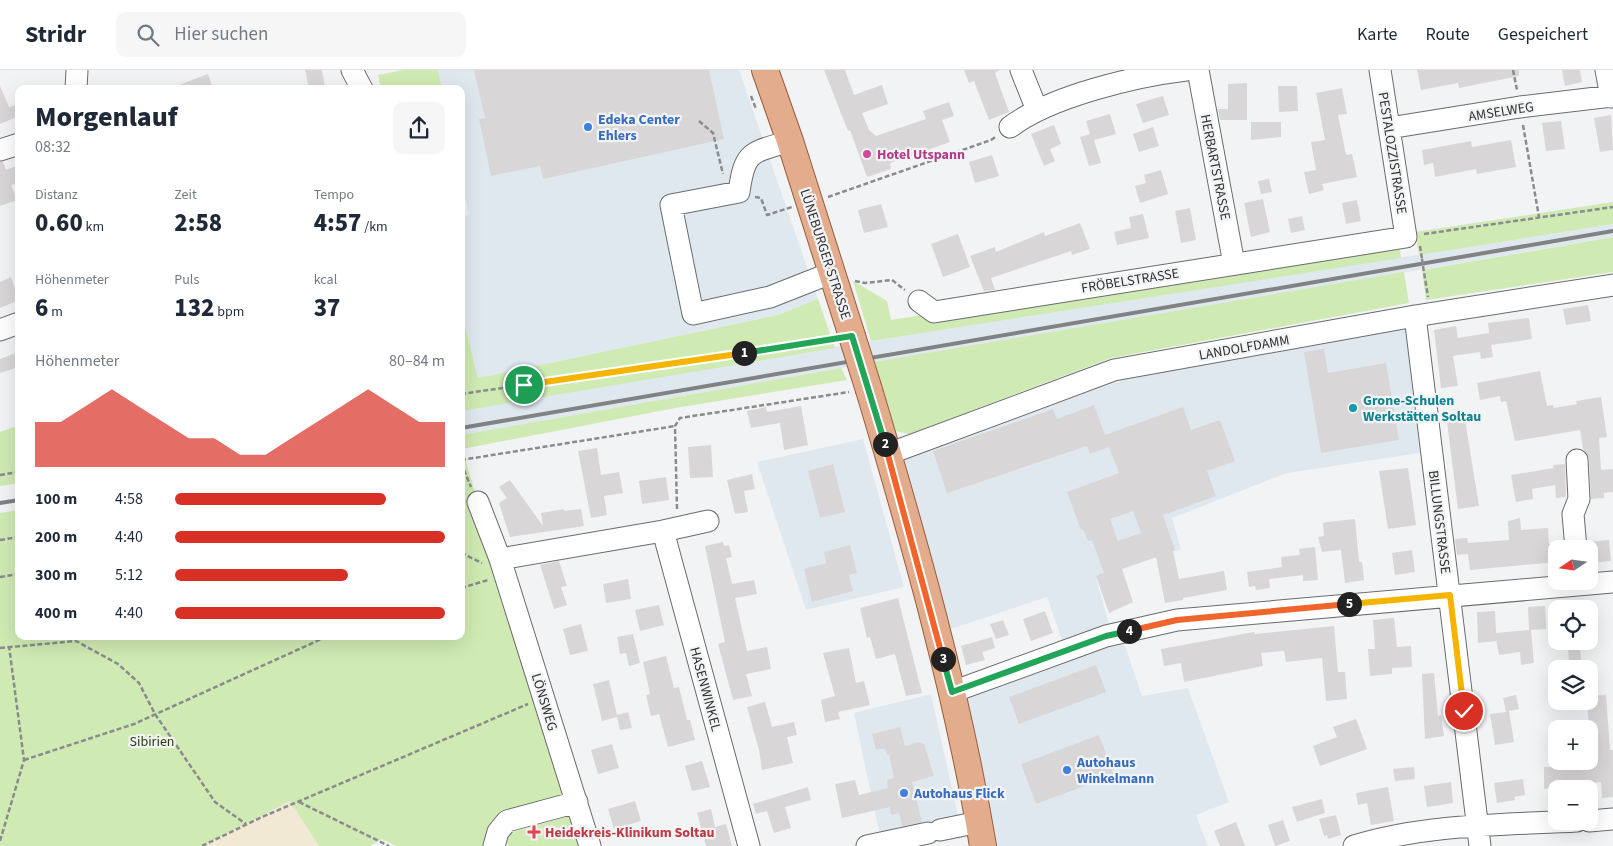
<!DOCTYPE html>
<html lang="de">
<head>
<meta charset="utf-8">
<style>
  :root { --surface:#fff; --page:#f6f6f7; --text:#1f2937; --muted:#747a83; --line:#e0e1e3; --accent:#d93025 }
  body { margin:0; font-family:"Source Sans 3",sans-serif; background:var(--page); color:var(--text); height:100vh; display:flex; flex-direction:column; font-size:19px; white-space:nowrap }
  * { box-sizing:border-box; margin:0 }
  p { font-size:16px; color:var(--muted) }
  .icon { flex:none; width:28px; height:28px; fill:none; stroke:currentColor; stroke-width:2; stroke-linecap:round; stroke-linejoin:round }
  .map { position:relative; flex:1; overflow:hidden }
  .panel { position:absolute; left:15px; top:15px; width:450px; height:555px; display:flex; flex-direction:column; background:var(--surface); border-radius:10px; box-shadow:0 5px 20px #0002 }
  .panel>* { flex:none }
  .needle { width:32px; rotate:257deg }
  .buttons { position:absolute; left:1548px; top:470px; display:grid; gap:10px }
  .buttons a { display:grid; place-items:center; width:50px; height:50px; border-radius:10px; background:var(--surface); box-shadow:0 5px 20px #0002; font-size:25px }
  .pin { position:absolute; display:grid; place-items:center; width:42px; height:42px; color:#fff; margin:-21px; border:2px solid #fff; border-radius:50%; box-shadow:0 1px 5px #0007 }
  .km { position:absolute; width:25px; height:25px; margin:-12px; border-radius:50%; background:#222; color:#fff; font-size:14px; line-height:25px; text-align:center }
  .round { display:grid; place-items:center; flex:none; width:52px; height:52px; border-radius:10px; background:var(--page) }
  .overview { display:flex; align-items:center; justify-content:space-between; height:85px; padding:0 20px }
  h1 { font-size:28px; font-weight:800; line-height:38px }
  .figures { display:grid; grid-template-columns:repeat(3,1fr); gap:8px; height:85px; padding:5px 20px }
  .figures div { display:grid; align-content:center }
  .figures b { font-size:25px; font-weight:800 }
  .figures small { font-size:14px; font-weight:400 }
  .figures p { font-size:14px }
  .chart { height:140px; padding:10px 20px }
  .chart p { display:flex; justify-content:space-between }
  .chart svg { width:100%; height:90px; margin-top:5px; fill:var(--accent); opacity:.7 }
  ul { padding:0 20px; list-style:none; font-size:16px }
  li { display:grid; grid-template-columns:80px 60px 1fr; align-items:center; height:38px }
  li i { height:12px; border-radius:6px; background:var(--accent) }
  header { display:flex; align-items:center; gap:30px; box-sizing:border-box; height:70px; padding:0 25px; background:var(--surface); border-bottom:1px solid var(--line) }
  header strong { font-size:24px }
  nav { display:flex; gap:28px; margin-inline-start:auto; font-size:18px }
  .search { width:350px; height:45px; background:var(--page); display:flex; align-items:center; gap:12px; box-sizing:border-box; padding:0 18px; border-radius:10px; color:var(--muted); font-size:19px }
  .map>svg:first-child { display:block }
  .built { fill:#e0e8ef }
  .medical { fill:#f1e9d3 }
  .green { fill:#cfeab3 }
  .building { fill:#d9d6d7; fill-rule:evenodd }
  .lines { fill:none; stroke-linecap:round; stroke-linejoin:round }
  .minor-casing { stroke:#6a6b6c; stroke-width:23 }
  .major-casing { stroke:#975d3b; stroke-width:28 }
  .path { stroke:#8a8b8c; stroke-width:2.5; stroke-dasharray:5 2.5; stroke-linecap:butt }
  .minor { stroke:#fff; stroke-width:21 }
  .major { stroke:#e2ac8d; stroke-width:26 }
  .rail { stroke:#818283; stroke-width:4 }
  .major-bridge-casing { stroke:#975d3b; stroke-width:28; stroke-linecap:butt }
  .path-bridge { stroke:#8a8b8c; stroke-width:2.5; stroke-dasharray:5 2.5; stroke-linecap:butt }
  .major-bridge { stroke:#e2ac8d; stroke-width:26 }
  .split-1-casing { stroke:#fff; stroke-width:10 }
  .split-2-casing { stroke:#fff; stroke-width:10 }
  .split-3-casing { stroke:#fff; stroke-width:10 }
  .split-4-casing { stroke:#fff; stroke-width:10 }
  .split-5-casing { stroke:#fff; stroke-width:10 }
  .split-6-casing { stroke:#fff; stroke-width:10 }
  .split-1 { stroke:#f5b400; stroke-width:6 }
  .split-2 { stroke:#22a559; stroke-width:6 }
  .split-3 { stroke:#f0652b; stroke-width:6 }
  .split-4 { stroke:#22a559; stroke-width:6 }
  .split-5 { stroke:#f0652b; stroke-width:6 }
  .split-6 { stroke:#f5b400; stroke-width:6 }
  .shop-dot { fill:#3f7fe0; stroke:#f2f3f5; stroke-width:2 }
  .hotel-dot { fill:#d1479c; stroke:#f2f3f5; stroke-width:2 }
  .culture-dot { fill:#0f9aa8; stroke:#f2f3f5; stroke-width:2 }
  .health-dot { fill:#e0444e; stroke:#f2f3f5; stroke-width:2 }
  .labels { text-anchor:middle; stroke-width:4.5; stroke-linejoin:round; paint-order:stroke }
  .street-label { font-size:14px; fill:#303131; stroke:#f2f3f5 }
  .shop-label { font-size:14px; font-weight:bold; fill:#366cbe; stroke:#f2f3f5; text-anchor:start }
  .hotel-label { font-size:14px; font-weight:bold; fill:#b23c85; stroke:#f2f3f5; text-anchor:start }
  .culture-label { font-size:14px; font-weight:bold; fill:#0d838f; stroke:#f2f3f5; text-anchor:start }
  .park-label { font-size:14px; fill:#293e0c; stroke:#f2f3f5 }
  .health-label { font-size:14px; font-weight:bold; fill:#be3a42; stroke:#f2f3f5; text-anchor:start }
</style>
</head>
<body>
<header>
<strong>Stridr</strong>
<div class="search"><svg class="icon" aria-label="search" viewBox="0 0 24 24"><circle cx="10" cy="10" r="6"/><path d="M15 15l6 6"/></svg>Hier suchen</div>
<nav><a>Karte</a><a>Route</a><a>Gespeichert</a></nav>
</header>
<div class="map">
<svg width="1613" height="776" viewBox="0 0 1613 776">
  <rect width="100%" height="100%" fill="#f2f3f5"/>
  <!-- built -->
  <path class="built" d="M438 0H739L818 229 778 245 478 308 461 239V147L469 145 461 109V19H442Z
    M1613 154V167L841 298 461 365 463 340 871 271Z
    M1405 258 1420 383 1287 403 1172 448 1181 479 1096 508 1109 554 1062 570 1047 527 948 560 901 387 1135 306Z
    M863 369 904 517 806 540 757 392Z
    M1123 570 1142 626 1188 618 1229 732 1196 745 1208 776H995L963 626Z
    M931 624 963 768 913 776H882L854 643Z"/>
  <!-- medical -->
  <path class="medical" d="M290 731 319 776H201Z"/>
  <!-- green -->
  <path class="green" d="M403 0H438L442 19H381L378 5Z
    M1613 132V154L1419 185 1415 162Z
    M1613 167V202L1426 230 1422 200Z
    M1399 170 1401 188 871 271 853 211 887 231 891 250Z
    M1404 202 1409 233 1111 288 909 364 896 361 874 292Z
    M818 229 835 278 461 341V239L478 308 778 245Z
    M841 298 847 310 675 338 462 379 567 727 494 748 486 776H396L382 769 370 776H319L290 731 201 776H0V443L19 440V566H461V365Z
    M19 355V413L0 416V362Z
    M573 745 582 776H508L505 764Z"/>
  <!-- building -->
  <path class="building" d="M305 0H322L325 17 309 19Z
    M474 0H709L724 69 543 109 540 96 491 106 479 49 485 48Z
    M824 0H845L854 25 882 15 888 34 862 43 869 60 876 66 926 49 923 41 949 32 954 46 942 50 950 72 890 93 891 99 867 107 850 60 848 61Z
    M964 0H1000L995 3 1009 42 989 50 974 11 969 13Z
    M1417 0H1519V6L1459 18 1458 13 1421 20Z
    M1562 0H1580L1582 12 1565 16Z
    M208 4 213 19H171V18Z
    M1247 13V50H1220L1218 39H1228V14Z
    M0 16 9 37 19 34V46L0 54Z
    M1278 16H1297L1298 41 1279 42Z
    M1342 18 1347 44 1338 45 1346 85 1352 84 1357 107 1322 114 1324 120 1309 124 1304 102 1316 100 1311 72 1325 70 1316 23Z
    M1163 26 1169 45 1143 53 1136 34Z
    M1110 44 1116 64 1094 70 1101 93 1089 96 1080 67 1090 64 1086 51Z
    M1611 45 1613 80 1600 82 1594 48Z
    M1561 51 1565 79 1546 81 1542 53Z
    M1251 52H1281V67L1251 70Z
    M1054 55 1061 74 1050 79 1055 91 1044 96 1031 64Z
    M1153 57 1159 76 1139 82 1133 64Z
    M1511 70 1516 97 1477 104 1476 99 1435 107 1433 93 1424 95 1422 80 1471 71 1472 77Z
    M992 85 999 106 975 113 969 92Z
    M0 92H3L6 100 19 95V112L11 115 17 130 0 136Z
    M1161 100 1168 124 1140 133 1135 116 1146 113 1144 105Z
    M1269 109 1272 122 1261 124 1258 111Z
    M1263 129 1270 162 1251 167 1244 133Z
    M1357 130 1361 151 1346 154 1342 133Z
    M881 134 888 157 864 163 858 140Z
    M1190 138 1196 170 1181 173 1175 141Z
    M1143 144 1149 168 1117 175 1114 162 1131 158 1129 147Z
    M1302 146 1305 160 1291 163 1288 149Z
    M1080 153 1090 179 1072 185 1071 181 991 208 995 220 984 221 970 186 995 177 996 182 1044 162 1045 166Z
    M958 164 970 197 943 207 931 174Z
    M11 207 19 230 0 238V212Z
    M1588 235 1591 251 1566 255 1563 239Z
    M1529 248 1532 269 1491 275 1493 287 1481 289 1480 282 1453 286 1458 316 1441 318 1434 260 1456 256 1458 268 1489 263 1488 253Z
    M1324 279 1328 303 1386 293 1399 370 1321 383 1304 282Z
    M19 282V297L0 303V289Z
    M1540 301 1547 336 1553 335 1554 338 1577 334 1576 331 1601 327 1607 367 1599 368 1601 400 1613 399V422L1604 423V428L1591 429 1589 389 1583 379 1580 360 1515 371 1506 331 1501 332 1500 326 1480 330 1477 313Z
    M1094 335 1105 365 1183 337 1191 360 1220 350 1235 391 1207 401 1216 426 1163 445 1175 480 1173 481 1179 509 1224 501 1227 520 1183 528V530L1165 533 1156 487 1122 499 1133 532 1109 543 1096 506 1104 503 1092 470 1088 471 1083 459 1081 460 1067 422 1119 403 1109 377 1090 384 1087 376 947 423 933 381 1053 339 1057 349ZM1133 441 1141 463 1118 471 1110 449Z
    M801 336 808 375 784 380 780 353 751 358 747 341 766 337 767 342Z
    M1465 350 1479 436 1458 439 1447 352Z
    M711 375 713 407 690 408 688 377Z
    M597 378 601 405 619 402 623 423 604 426 607 445 591 448 578 381Z
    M833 394 845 442 820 448 808 401Z
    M1565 394 1566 427 1556 428 1555 415 1532 419 1533 429 1516 432 1511 405 1554 398 1553 395Z
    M1408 398 1416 455 1388 459 1379 401Z
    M752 404 755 419 744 421 748 442 735 444 727 410Z
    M666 407 669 430 642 434 639 411Z
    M510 410 543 456 541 443 564 439V441L581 439 584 456 510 467 499 433 507 428 499 417Z
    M1520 448 1521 460 1548 458 1549 474H1554L1555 492 1470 500 1468 484 1457 485 1455 469 1467 468 1468 473 1509 470 1508 451Z
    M1355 449 1359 492H1362L1364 510 1345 513 1341 480 1322 482 1318 467 1324 466 1323 453 1327 452Z
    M1609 470 1611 491 1590 493 1588 472Z
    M723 472 724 476 729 475 732 487 726 488 732 514 754 510 757 524 735 528 747 581 767 577 771 599 746 604 752 626 733 630 718 574 725 572 705 476Z
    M850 475 857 503 849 505 853 521 812 532 804 499 826 493 824 482Z
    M1315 477 1318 510 1303 511V505L1269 509 1270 518 1256 520 1255 516 1249 517 1247 502 1282 497 1281 487 1300 485 1299 479Z
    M1412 480 1415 502 1395 505 1392 483Z
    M559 491 567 516 561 517 567 535 554 539 540 495Z
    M628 509 631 529 606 533 603 514Z
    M898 528 922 623 906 626 895 584 876 589 870 567 867 568 860 538Z
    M659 535 664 555 640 561 635 540Z
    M1545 536 1546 559 1531 560 1534 593 1521 595 1520 582 1499 585 1496 569 1497 571 1478 573 1477 542 1495 541 1496 563 1529 560 1528 537Z
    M1045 541 1053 563 1031 571 1023 549Z
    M1394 548 1397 577 1411 576 1412 597 1392 598V604L1370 606 1368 579H1375L1373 550Z
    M1003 550 1009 565 996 569 990 554Z
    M581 554 588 581 570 585 563 559Z
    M1334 556 1338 602H1345L1347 629 1326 631 1322 588 1286 592 1284 581 1261 583 1263 596 1184 612 1181 593 1164 596 1161 579 1254 562 1255 564Z
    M633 564 640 593 629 596 626 583 620 584 617 567Z
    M992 567 995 578 982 582 985 590 966 595 961 576Z
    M1580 575 1581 592 1569 593 1568 576Z
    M849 578 856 613 864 611 870 635 838 642 840 649 825 652 821 630 835 626 823 583Z
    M666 586 674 618 679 617 687 650H690L695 670 668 677 659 644 651 646 646 625 650 624 643 592Z
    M1096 595 1106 622 1019 654 1009 627Z
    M1434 603 1438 646 1441 645 1444 666 1425 669 1422 604Z
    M609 610 617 645 628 642 632 658 620 660 617 647 602 651 593 614Z
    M1516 625 1519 639 1509 641 1514 672 1495 675 1490 644 1506 642 1503 628Z
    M1606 625 1610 680H1613V727L1602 728 1601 712 1578 714V717L1544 719V697L1592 695 1587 631 1589 626Z
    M765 632 772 657 794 652 797 665 787 667 793 693 762 700 759 680 747 637Z
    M1356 649 1367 679 1320 696 1313 676 1337 667 1333 657Z
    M900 657 905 676 920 672 924 674 934 706 912 712 922 752 902 756 899 743 891 745 890 737 842 748 835 714 855 710 859 725 888 718 887 710 894 708 889 684 887 685 885 678 876 680 872 664Z
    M1099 665 1114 705 1036 734 1021 694Z
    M612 674 619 698 598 704 591 680Z
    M702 691 710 717 692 721 685 696Z
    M1414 697 1415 709 1395 711 1393 699Z
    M1523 709 1525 725 1514 727 1515 730 1497 733 1494 713Z
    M1451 712 1453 733 1427 737 1424 716Z
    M808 717 811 730 785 737 791 758 774 763 767 741 756 744 753 734Z
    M1388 717 1394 751 1371 755 1367 733 1358 735 1356 723Z
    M1322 729 1325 743 1297 752 1292 737Z
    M635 731 641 751 614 759 608 739Z
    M711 739 715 757 726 754 732 776H706L697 743Z
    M1336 745 1341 765 1328 769 1327 765 1324 766 1319 749Z
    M1283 750 1290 771 1275 776 1268 755Z
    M1236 752 1245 776H1220L1214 761Z"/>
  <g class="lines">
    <defs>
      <path id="minor" d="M352 0 362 19
        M1021 0 1037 40
        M1198 0 1234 194
        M1606 0 1611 27
        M76 19 77 0
        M1010 57C1051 26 1136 6 1186 0
        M1389 58 1520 37 1613 26
        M790 71C752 83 745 79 739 122L671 135 693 244 770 227 831 203
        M0 80 19 74
        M919 231 934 242 1406 167 1380 0
        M1415 246 1480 776
        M0 260 19 253
        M888 384 1114 300 1415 246 1613 215
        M478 432 500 489 590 776
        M663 461 749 776
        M1576 479 1573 444 1579 429 1577 390
        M500 489 663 461 708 451
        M952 622 1106 566 1177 550 1613 512
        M1589 751 1613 749
        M940 760 979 752
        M494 776 498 762 507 751 577 732
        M867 776 928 763
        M1354 776C1425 754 1503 755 1577 751"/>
      <path id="major" d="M765 0 790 71 852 266
        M869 320C914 470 957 621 983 776"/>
    </defs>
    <!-- minor casing -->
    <use href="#minor" class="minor-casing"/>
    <!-- major casing -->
    <use href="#major" class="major-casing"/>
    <!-- path -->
    <path class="path" d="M1513 0 1517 20
      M751 26 756 39
      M699 51 713 63 723 104
      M1523 55 1539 147
      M755 127 761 128 767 145 792 137
      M828 127 991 70 997 66
      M1424 164 1613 137
      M1420 176 1422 189
      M1423 196 1428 227
      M855 211 865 213 892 210 905 220
      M461 324 833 270
      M461 390 675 356
      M461 393 471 417
      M0 405 19 402
      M677 439 675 356 680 348 849 322
      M0 470 19 467
      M461 483 482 493
      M0 507 19 504
      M461 518 488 510
      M0 578 76 571 118 594 139 613 155 644 215 732 246 754
      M24 690 134 654 328 566
      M299 732 389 776
      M0 771 24 690 9 576
      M202 776 262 747 528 634"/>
    <!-- minor -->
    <use href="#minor" class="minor"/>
    <!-- major -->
    <use href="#major" class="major"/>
    <!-- rail -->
    <path class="rail" d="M461 358 1613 161
      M0 433 19 430"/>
    <defs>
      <path id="major-bridge" d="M852 266 869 320"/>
    </defs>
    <!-- major-bridge casing -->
    <use href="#major-bridge" class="major-bridge-casing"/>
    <!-- path-bridge -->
    <path class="path-bridge" d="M1422 189 1423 196"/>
    <!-- major-bridge -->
    <use href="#major-bridge" class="major-bridge"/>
  </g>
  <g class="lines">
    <defs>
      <path id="split-1" d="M524 315 744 283"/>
      <path id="split-2" d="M744 283 852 266 885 374"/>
      <path id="split-3" d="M885 374 943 589"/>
      <path id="split-4" d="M943 589 952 622 1106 566 1129 561"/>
      <path id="split-5" d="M1129 561 1177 550 1349 534"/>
      <path id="split-6" d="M1349 534 1450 525 1464 641"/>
    </defs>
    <!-- split-1 casing -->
    <use href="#split-1" class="split-1-casing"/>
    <!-- split-2 casing -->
    <use href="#split-2" class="split-2-casing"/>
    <!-- split-3 casing -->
    <use href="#split-3" class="split-3-casing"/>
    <!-- split-4 casing -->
    <use href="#split-4" class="split-4-casing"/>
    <!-- split-5 casing -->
    <use href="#split-5" class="split-5-casing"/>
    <!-- split-6 casing -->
    <use href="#split-6" class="split-6-casing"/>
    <!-- split-1 -->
    <use href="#split-1" class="split-1"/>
    <!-- split-2 -->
    <use href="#split-2" class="split-2"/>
    <!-- split-3 -->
    <use href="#split-3" class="split-3"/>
    <!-- split-4 -->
    <use href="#split-4" class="split-4"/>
    <!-- split-5 -->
    <use href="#split-5" class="split-5"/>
    <!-- split-6 -->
    <use href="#split-6" class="split-6"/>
  </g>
  <!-- markers -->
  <g class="shop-dot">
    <circle cx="588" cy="57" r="5"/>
    <circle cx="1067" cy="700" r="5"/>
    <circle cx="904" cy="723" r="5"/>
  </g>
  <circle class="hotel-dot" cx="867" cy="84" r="5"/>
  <circle class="culture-dot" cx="1353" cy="338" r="5"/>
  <path class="health-dot" d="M531.5 754.5h5v5h5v5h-5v5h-5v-5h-5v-5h5z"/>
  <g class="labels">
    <!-- street labels -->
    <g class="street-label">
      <text transform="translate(1501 41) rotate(-9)" y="5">AMSELWEG</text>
      <text transform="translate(1393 83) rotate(81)" y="5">PESTALOZZISTRASSE</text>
      <text transform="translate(1216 97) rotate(79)" y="5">HERBARTSTRASSE</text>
      <text transform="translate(826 184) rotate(72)" y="5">LÜNEBURGER STRASSE</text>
      <text transform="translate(1130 210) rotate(-9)" y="5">FRÖBELSTRASSE</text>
      <text transform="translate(1244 277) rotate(-10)" y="5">LANDOLFDAMM</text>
      <text transform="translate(1440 452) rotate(83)" y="5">BILLUNGSTRASSE</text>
      <text transform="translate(706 619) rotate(75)" y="5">HASENWINKEL</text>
      <text transform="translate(545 632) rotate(73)" y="5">LÖNSWEG</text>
    </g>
    <!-- shop labels -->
    <g class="shop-label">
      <text x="598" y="54">Edeka Center<tspan x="598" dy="16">Ehlers</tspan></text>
      <text x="1077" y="697">Autohaus<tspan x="1077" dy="16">Winkelmann</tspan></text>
      <text x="914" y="728">Autohaus Flick</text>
    </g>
    <!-- hotel labels -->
    <g class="hotel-label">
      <text x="877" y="89">Hotel Utspann</text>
    </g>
    <!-- culture labels -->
    <g class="culture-label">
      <text x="1363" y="335">Grone-Schulen<tspan x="1363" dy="16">Werkstätten Soltau</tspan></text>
    </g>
    <!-- park labels -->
    <g class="park-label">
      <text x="152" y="676">Sibirien</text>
    </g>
    <!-- health labels -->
    <g class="health-label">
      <text x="545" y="767">Heidekreis-Klinikum Soltau</text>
    </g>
  </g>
</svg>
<div class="buttons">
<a><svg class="needle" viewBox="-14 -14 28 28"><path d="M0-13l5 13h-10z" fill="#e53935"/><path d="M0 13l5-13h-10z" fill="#747a83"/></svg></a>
<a><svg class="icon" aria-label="locate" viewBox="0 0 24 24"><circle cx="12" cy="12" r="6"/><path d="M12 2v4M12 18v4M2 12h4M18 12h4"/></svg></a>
<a><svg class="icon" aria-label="layers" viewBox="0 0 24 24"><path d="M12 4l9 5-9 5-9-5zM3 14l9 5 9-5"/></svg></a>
<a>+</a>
<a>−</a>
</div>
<div class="pin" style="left:524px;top:315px;background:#1e9e55"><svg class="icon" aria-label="arrive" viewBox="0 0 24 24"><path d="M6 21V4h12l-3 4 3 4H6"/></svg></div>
<div class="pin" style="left:1464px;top:641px;background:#d93025"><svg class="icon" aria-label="check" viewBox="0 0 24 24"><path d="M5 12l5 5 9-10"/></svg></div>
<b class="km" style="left:744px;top:283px">1</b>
<b class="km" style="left:885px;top:374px">2</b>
<b class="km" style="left:943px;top:589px">3</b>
<b class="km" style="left:1129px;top:561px">4</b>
<b class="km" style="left:1349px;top:534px">5</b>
<section class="panel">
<div class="overview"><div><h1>Morgenlauf</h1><p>08:32</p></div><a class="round"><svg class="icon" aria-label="share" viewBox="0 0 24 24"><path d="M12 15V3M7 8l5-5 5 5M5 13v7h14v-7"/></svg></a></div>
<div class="figures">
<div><p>Distanz</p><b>0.60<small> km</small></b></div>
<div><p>Zeit</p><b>2:58</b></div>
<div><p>Tempo</p><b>4:57<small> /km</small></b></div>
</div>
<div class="figures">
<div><p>Höhenmeter</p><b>6<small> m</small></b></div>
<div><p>Puls</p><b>132<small> bpm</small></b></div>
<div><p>kcal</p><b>37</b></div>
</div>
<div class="chart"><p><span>Höhenmeter</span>80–84 m</p>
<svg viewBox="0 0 160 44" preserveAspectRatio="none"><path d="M0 44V22L10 22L20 14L30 6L40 14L50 22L60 30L70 30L80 38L90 38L100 30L110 22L120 14L130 6L140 14L150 22L160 22V44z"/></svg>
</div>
<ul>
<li><b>100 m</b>4:58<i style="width:78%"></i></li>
<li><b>200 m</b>4:40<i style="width:100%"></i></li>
<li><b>300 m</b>5:12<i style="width:64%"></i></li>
<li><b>400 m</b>4:40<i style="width:100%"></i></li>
</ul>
</section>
</div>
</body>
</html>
